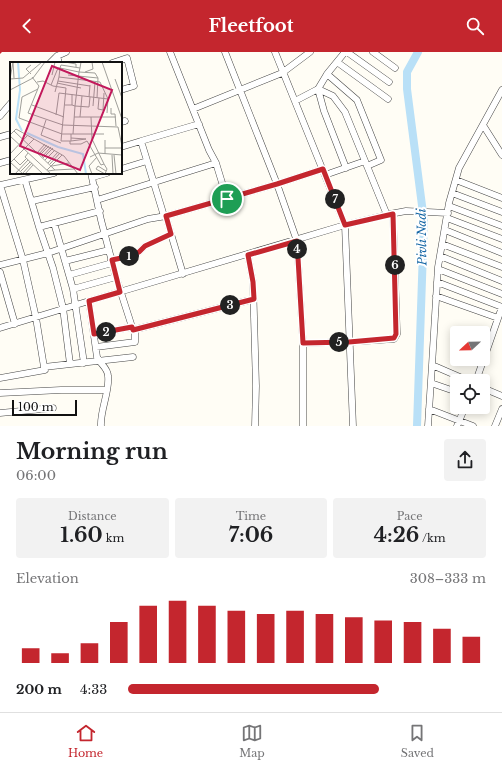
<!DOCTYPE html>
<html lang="en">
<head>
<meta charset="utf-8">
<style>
  :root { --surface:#fff; --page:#f2f2f2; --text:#202124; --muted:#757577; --line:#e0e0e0; --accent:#c4262e }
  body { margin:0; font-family:"Libre Baskerville",serif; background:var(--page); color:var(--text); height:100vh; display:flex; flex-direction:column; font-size:15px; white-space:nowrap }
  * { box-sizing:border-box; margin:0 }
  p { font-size:13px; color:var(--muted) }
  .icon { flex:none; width:22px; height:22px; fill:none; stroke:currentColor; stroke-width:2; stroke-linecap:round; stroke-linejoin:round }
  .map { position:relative; height:374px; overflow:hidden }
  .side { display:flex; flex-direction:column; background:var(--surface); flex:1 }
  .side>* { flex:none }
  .needle { width:26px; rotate:248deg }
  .controls { position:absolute; left:450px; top:274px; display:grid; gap:8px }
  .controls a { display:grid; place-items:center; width:40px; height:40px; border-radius:4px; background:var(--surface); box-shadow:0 2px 10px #0003; font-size:20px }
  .scale { position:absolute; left:12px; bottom:10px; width:65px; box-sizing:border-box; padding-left:4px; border:2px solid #111; border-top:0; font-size:11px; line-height:14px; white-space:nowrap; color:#111; -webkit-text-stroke:3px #fff; paint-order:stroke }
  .pin { position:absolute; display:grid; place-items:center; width:34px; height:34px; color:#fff; margin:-17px; border:2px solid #fff; border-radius:50%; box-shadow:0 1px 4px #0007 }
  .km { position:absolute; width:20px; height:20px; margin:-10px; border-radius:50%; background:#222; color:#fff; font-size:11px; line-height:20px; text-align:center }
  .round { display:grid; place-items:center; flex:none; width:42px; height:42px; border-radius:4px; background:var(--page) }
  .headline { display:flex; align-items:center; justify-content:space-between; height:68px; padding:0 16px }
  h1 { font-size:22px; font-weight:800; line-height:30px }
  .metrics { display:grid; grid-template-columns:repeat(3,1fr); gap:6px; height:68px; padding:4px 16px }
  .metrics div { display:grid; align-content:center; border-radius:4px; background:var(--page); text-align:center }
  .metrics b { font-size:20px; font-weight:800 }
  .metrics small { font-size:11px; font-weight:400 }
  .metrics p { font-size:11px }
  .chart { height:112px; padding:8px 16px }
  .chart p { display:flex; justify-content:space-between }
  .chart svg { width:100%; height:72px; margin-top:4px; stroke:var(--accent); stroke-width:6 }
  ul { padding:0 16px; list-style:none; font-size:13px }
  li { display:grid; grid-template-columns:64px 48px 1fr; align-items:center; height:30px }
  li i { height:10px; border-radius:5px; background:var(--accent) }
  header { display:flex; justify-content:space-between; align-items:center; height:52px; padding:0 16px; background:var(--accent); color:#fff; font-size:18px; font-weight:800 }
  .tabs { display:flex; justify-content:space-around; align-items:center; height:56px; border-top:1px solid var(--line); background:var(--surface); font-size:11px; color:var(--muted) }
  .tabs a { display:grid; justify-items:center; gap:2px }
  .tabs .on { color:var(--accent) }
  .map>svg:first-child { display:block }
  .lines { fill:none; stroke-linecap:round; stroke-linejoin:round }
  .river { stroke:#b9e0f7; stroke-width:8 }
  .minor-casing { stroke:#444; stroke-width:7 }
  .minor { stroke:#fff; stroke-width:6 }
  .rail { stroke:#c4262e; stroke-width:1.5 }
  .route-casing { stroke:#fff; stroke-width:8 }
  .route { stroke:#c4262e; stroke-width:5 }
  .labels { text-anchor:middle; stroke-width:4; stroke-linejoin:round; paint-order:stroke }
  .water-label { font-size:12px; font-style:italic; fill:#1768a6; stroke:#fff }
  .inset-river { fill:none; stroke:#b9e0f7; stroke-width:2 }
  .inset-road { fill:none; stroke:#a09f9a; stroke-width:1 }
  .view { fill:#c2185b; fill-opacity:0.15; stroke:#c2185b; stroke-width:2 }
  .inset-edge { fill:none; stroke:#111; stroke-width:2 }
</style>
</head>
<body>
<header><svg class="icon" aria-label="back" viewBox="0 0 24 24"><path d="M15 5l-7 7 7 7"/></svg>Fleetfoot<svg class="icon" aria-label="search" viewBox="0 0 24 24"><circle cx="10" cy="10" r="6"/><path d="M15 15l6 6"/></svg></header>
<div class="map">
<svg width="502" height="374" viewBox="0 0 502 374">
  <rect width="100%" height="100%" fill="#fffdf5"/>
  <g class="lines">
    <!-- river -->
    <path class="river" d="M417 374 424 169 407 37V20L418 0"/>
    <defs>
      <path id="minor" d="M170 0 209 98 216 111 227 147
        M225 0 277 132 297 189 303 291V374
        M275 0 345 173 353 374
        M345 0 327 22 357 48 381 108 367 114
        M347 0 389 30
        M373 0 395 16
        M337 10 388 47
        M50 11 57 4
        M59 11 57 4 66 0
        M112 11 127 6 134 34 121 38
        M318 37 333 44 345 60 365 109
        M318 37 324 59 346 116
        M295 49 318 37 327 22
        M193 57 282 21 310 0
        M0 64 11 51
        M121 70 125 69
        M483 73 502 103
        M0 85 11 82
        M141 89 199 72
        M121 95 141 89 164 164
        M0 111 11 108
        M121 117 147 109
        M91 121 101 168 116 225 133 278 254 247
        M93 125 107 121
        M25 128 39 175 53 216 63 256 70 312
        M456 128 502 146
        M0 133 23 208 36 266 44 315 133 305
        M0 133 54 121
        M452 141 502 160
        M97 148 216 111
        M32 149 95 135
        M449 154 502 174
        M390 162 406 159 448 161
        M166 164 277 132 323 117
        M447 166 502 187
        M54 171 73 237 84 311
        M39 175 100 159
        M445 178 502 201
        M442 192 502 215
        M248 203 253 230 256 334 255 374
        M440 204 502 229
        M111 208 130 204 139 200 145 194 171 182 183 222
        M65 209 109 198
        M0 213 48 201 148 167 166 164 171 182
        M438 217 502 242
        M0 220 15 272
        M69 223 112 211
        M437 230 502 255
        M73 237 116 225
        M436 244 498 266
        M0 276C30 267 59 258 89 249
        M94 282 132 275
        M303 291 349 290 394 287 397 282 393 162
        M96 295 135 290V278
        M0 326 45 318 44 315
        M469 329 432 313 438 215 449 151 459 116 502 38
        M476 329 502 255
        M431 331 457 340
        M483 336 502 344
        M0 341 61 338H106
        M429 357 473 374
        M0 361 53 356
        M101 374C100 358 110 339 108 324 108 316 100 312 97 305L89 249 345 173 387 163 365 109 325 123
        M428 374 432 313
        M457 374 465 355
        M495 374 502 357"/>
    </defs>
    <!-- minor casing -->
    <use href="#minor" class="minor-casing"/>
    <!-- minor -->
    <use href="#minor" class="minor"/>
    <!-- rail -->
    <path class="rail" d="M0 1 1 0"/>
  </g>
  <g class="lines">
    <defs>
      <path id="route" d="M323 117 345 173 393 162 396 282 394 286 349 290 303 291 297 189 248 203 253 230 254 247 133 278 132 275 94 282 89 249 120 240 112 208 130 204 139 200 145 194 171 182 166 164 277 132Z"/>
    </defs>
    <!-- route casing -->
    <use href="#route" class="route-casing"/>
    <!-- route -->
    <use href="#route" class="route"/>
  </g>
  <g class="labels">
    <!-- water labels -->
    <g class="water-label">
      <text transform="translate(422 185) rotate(-91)" y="4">Pivli Nadi</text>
    </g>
  </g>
  <!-- overview -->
  <g transform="translate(10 10)">
    <rect width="112" height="112" fill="#fffdf5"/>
    <path class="inset-river" d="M8 0 10 28 6 57 12 69M17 71 48 85 73 92 76 112"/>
    <path class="inset-road" d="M3 0 0 17 13 16 32 0M55 0 66 2V5M92 0 112 57M3 1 4 16M21 3 16 7 21 12M70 6 51 3 50 6 69 10 70 6 71 0M75 10 83 7 82 0M42 13 45 0M58 13 88 16 87 36M22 15 29 24 18 51 53 63 108 65 112 84M105 17 112 36M48 19 80 24M27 20 33 19 43 24 56 26 51 79H61V72M47 21 71 26M41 23 48 6H50L49 15M28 27 12 35 9 56 52 72H94M0 28 23 16 35 0M45 30 49 15 90 20 98 37M79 35 80 23M89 36 88 47 93 48 94 31M22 43 54 55M55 43H62V32M62 43 65 44 69 10 85 11 88 16M65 44 79 45 80 35M83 44 85 20M101 46V52H105L106 64M46 53 49 31 98 37 97 51M64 55H106M70 55 72 34M81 55 82 77 94 102M36 58 31 73 51 81M4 69 45 108 38 109M63 72 65 44M0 73 6 67 24 77M0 74 41 112M61 76 76 77M95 78V92M60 79V82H71L77 79 91 103 94 102 97 107 95 112M61 79 76 77M95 86H112M18 91 15 95 33 112M27 91 35 82M0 92 17 74M29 92 37 83M30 93 39 84M102 93 103 112M104 93 106 112M32 95 41 85M80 95 88 91 112 93M33 96 43 86M4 97 10 103 17 96M35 98 45 88M0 100 13 112M0 101 24 77 54 94 68 112M38 101 48 90M40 102 50 91M42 104 59 101M37 108 52 93M45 108 64 107M11 109 20 100M5 112 18 98M12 112 22 101M15 112 23 103M82 112 79 104 87 95M95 112 86 107 88 104 96 109"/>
    <path class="view" d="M42 4 102 28 70 108 10 84Z"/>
    <rect width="112" height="112" class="inset-edge"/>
  </g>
</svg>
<div class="controls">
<a><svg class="needle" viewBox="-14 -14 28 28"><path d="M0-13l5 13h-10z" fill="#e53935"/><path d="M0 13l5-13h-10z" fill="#757577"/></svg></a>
<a><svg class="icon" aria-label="locate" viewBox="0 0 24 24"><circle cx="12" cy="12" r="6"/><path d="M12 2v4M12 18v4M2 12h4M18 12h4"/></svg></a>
</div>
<div class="scale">100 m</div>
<div class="pin" style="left:227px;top:147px;background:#1e9e55"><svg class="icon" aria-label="arrive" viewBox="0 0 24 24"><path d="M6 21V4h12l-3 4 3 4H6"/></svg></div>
<b class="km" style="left:129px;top:204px">1</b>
<b class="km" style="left:106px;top:280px">2</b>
<b class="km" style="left:230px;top:253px">3</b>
<b class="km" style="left:297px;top:197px">4</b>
<b class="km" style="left:339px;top:290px">5</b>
<b class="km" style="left:395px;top:213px">6</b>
<b class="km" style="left:335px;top:147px">7</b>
</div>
<section class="side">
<div class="headline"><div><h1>Morning run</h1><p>06:00</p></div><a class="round"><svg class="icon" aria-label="share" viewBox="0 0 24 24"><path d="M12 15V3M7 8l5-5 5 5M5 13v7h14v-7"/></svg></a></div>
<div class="metrics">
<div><p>Distance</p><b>1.60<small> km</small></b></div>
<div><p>Time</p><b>7:06</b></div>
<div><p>Pace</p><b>4:26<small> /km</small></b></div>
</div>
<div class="chart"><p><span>Elevation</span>308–333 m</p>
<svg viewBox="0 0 160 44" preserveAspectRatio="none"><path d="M5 44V35M15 44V38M25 44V32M35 44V19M45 44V9M55 44V6M65 44V9M75 44V12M85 44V14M95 44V12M105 44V14M115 44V16M125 44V18M135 44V19M145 44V23M155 44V28"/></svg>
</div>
<ul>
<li><b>200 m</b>4:33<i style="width:70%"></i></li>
</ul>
</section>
<nav class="tabs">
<a class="on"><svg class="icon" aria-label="home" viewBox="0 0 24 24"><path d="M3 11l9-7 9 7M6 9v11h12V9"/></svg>Home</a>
<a><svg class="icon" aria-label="map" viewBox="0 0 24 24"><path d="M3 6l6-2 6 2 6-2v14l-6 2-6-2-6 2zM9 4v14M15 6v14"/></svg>Map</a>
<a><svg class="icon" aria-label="saved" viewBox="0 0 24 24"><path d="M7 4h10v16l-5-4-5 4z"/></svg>Saved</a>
</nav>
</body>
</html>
